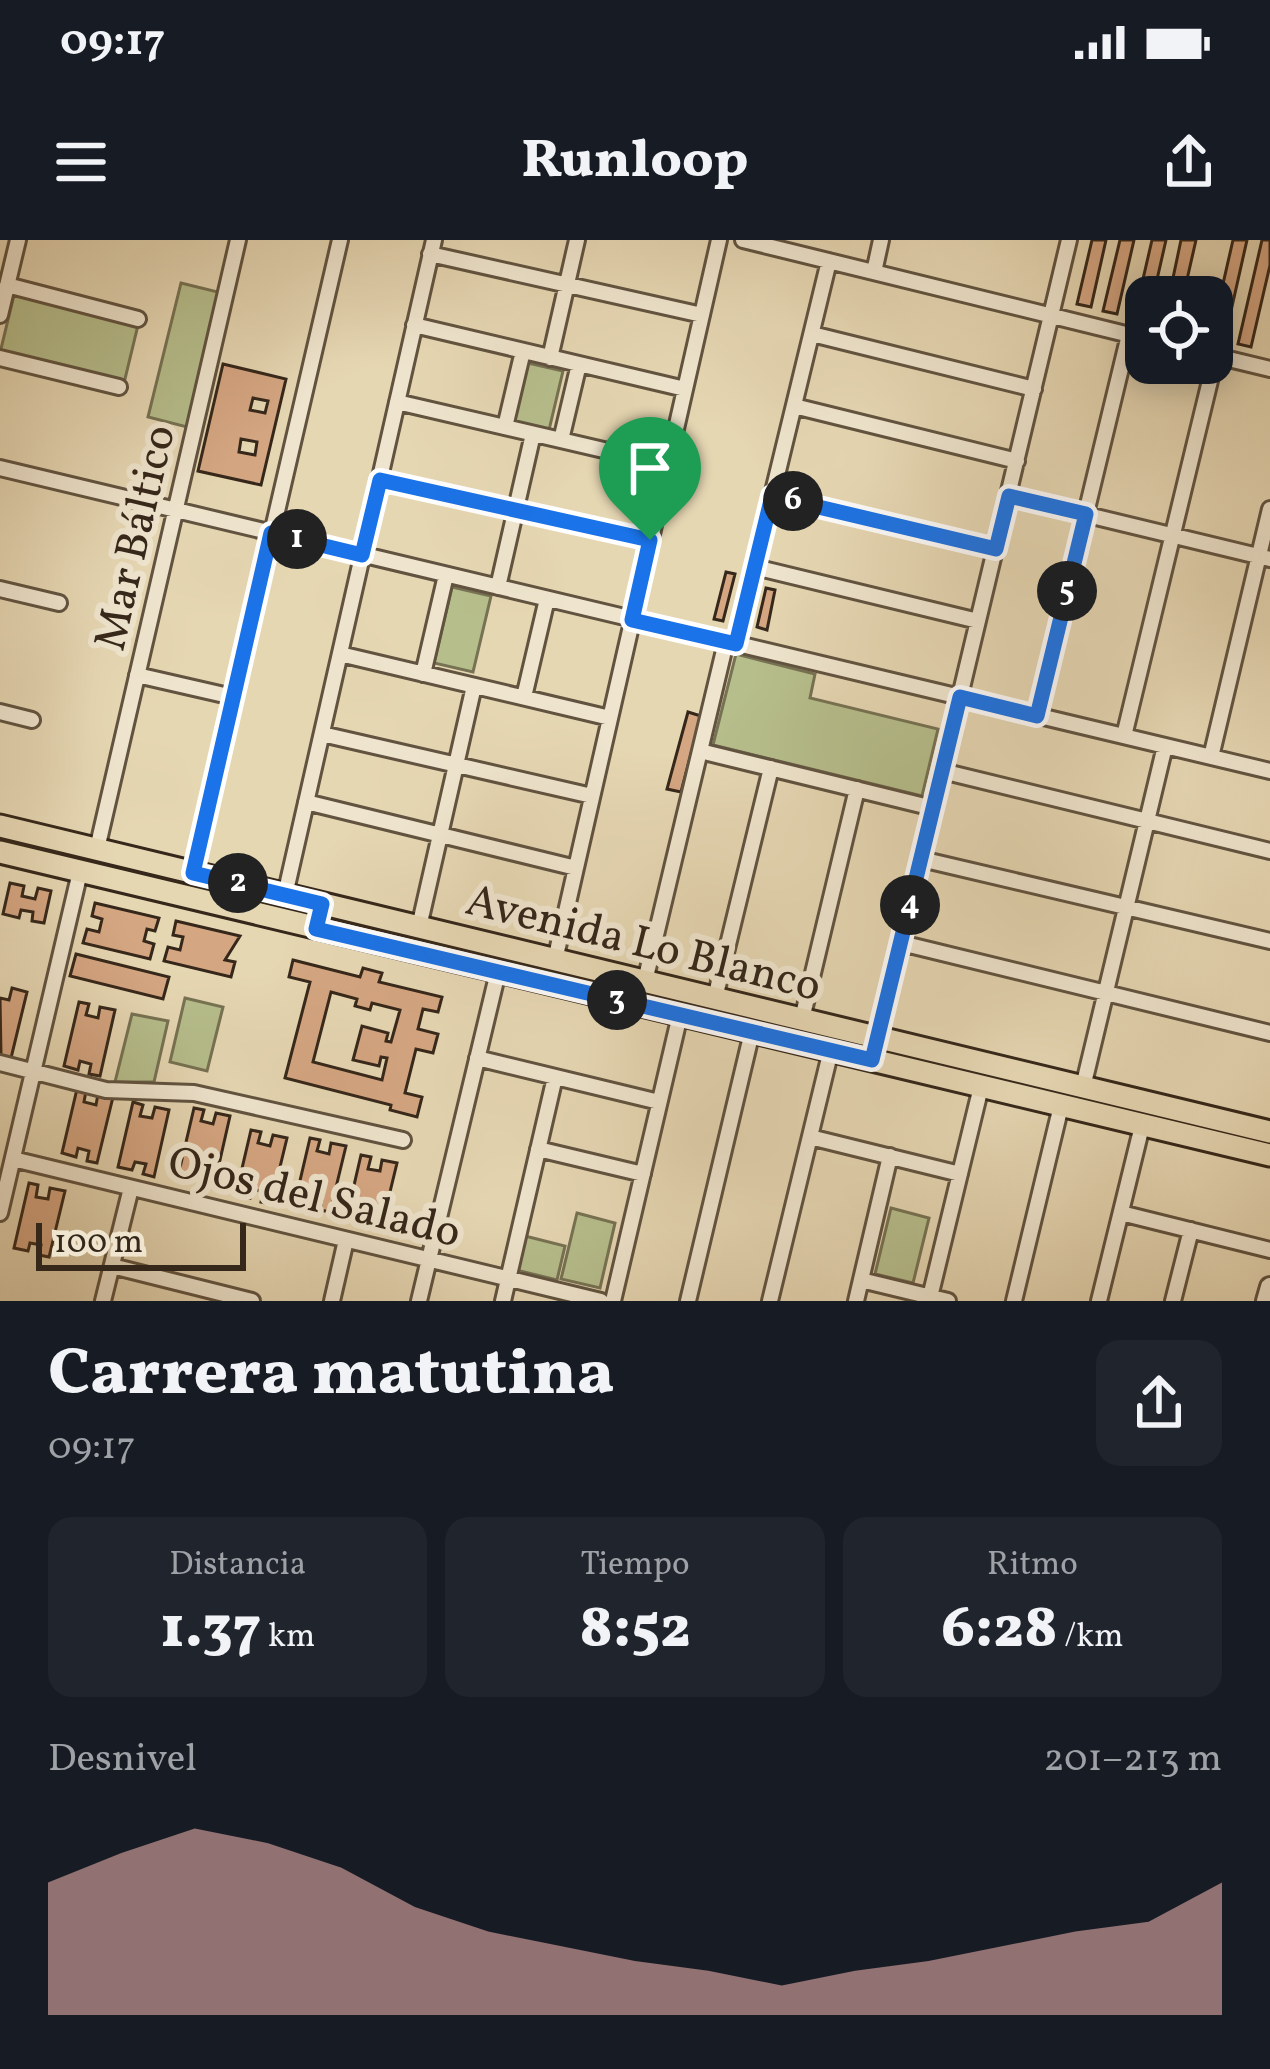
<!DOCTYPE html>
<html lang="es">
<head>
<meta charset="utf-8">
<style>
  :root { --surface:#171b24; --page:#20242c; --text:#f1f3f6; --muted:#9ea1a6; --accent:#c59692 }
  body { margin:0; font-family:Vollkorn,serif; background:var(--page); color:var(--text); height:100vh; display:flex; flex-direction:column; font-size:45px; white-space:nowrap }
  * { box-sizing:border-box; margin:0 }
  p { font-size:39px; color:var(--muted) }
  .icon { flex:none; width:66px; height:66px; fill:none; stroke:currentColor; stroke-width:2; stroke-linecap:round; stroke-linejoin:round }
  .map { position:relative; height:1061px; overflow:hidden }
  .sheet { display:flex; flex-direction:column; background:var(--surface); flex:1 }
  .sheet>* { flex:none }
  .buttons { position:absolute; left:1125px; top:36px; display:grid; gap:24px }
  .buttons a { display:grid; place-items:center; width:108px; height:108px; border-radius:24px; background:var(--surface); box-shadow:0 6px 30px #0003; font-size:60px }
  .scale { position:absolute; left:36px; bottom:30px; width:210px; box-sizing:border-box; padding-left:12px; border:6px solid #35271a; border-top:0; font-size:33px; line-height:42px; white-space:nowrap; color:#35271a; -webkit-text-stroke:9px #efe5ce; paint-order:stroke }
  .pin { position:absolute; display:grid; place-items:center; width:102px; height:102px; color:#fff; margin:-123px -51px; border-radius:50% 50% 50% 0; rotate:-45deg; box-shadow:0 0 12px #0007 }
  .pin .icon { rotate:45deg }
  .km { position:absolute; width:60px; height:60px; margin:-30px; border-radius:50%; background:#222; color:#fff; font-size:33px; line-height:60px; text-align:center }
  .round { display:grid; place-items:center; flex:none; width:126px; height:126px; border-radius:24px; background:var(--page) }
  .overview { display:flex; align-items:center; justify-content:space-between; height:204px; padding:0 48px }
  h1 { font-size:66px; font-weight:800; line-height:90px }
  .stats { display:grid; grid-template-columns:repeat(3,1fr); gap:18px; height:204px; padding:12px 48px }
  .stats div { display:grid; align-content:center; border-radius:24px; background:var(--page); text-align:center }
  .stats b { font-size:60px; font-weight:800 }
  .stats small { font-size:33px; font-weight:400 }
  .stats p { font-size:33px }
  .chart { height:336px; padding:24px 48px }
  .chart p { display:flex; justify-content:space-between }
  .chart svg { width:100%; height:216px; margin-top:12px; fill:var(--accent); opacity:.7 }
  .status { display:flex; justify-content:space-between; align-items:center; height:84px; padding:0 60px; background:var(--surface); direction:ltr }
  .status svg { height:33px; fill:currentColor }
  header { display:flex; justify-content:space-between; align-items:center; height:156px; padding:0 48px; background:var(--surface); font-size:54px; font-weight:800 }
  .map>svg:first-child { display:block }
  .green { fill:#b6be8c; stroke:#767253; stroke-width:3 }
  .building { fill:#d5a682; stroke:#35271a; stroke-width:3; fill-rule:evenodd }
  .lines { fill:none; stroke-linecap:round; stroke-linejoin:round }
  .minor-casing { stroke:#615340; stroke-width:20 }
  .tertiary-casing { stroke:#615340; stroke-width:24 }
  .primary-casing { stroke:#35271a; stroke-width:27 }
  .minor { stroke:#efe5ce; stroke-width:14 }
  .tertiary { stroke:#efe5ce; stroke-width:18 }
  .primary { stroke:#e6d7b3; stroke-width:21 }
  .route-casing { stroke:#fff; stroke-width:24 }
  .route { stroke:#1a73e8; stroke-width:15 }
  .labels { text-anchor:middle; stroke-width:12; stroke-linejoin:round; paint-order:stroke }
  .street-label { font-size:45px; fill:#35271a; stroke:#efe5ce }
</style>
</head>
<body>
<div class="status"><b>09:17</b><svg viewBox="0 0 49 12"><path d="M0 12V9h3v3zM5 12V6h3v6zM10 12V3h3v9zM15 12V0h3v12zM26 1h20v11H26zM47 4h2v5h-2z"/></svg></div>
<header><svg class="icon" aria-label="menu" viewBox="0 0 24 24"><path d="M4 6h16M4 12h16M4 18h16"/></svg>Runloop<svg class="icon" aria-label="share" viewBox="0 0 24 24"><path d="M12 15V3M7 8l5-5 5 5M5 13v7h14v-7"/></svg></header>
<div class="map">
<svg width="1270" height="1061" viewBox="0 0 1270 1061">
  <rect width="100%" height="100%" fill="#e6d7b3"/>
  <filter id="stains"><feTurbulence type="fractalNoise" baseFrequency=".00167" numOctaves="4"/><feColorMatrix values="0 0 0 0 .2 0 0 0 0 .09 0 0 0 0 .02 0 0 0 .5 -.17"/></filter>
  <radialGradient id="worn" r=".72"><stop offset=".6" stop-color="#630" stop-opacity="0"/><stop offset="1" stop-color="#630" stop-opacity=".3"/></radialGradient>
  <!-- green -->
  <path class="green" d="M181 43 218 52 187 187 148 177Z
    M14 55 138 85 124 143 0 113Z
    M528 123 563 131 549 190 514 181Z
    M452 347 491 356 473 432 434 423Z
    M736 414 815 434 810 458 938 489 922 556 713 505Z
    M185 758 223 767 207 831 170 822Z
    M132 774 168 781 154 842H115Z
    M891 968 929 978 913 1043 875 1034Z
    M577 973 615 983 600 1048 561 1039Z
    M525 996 565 1006 557 1040 516 1030Z"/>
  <!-- building -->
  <path class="building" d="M1092 0H1106L1091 67 1077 64Z
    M1120 0H1134L1117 74 1103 71Z
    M1152 0H1166L1153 57H1146V81L1134 78Z
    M1181 0H1196L1183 57H1169Z
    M1233 0H1247L1224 102 1212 99V92Z
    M1262 0H1270V25L1251 107 1238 104Z
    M223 124 286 139 261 245 198 231ZM253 158 268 161 265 173 250 170ZM241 199 257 202 255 215 239 212Z
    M726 332 735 334 723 381 714 379Z
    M766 348 775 350 767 390 757 387Z
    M688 472 701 476 681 552 667 549Z
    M10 643 24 646 22 656 35 659 38 648 51 651 44 683 32 681 33 672 21 670 19 678 3 674Z
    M95 663 159 678 155 691 147 689 144 701 154 704 150 719 83 703 87 689 99 692 102 679 92 676Z
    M176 681 240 696 225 720 235 722 231 737 164 721 168 707 180 710 183 697 173 695Z
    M76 714 169 737 163 759 70 736Z
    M293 720 360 737 363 728 382 733 379 742 442 757 438 772 423 769 418 789 438 794 433 813 416 809 405 853 422 857 417 877 390 870 391 865 285 838 310 742 289 737ZM331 752 357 759 355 766 370 770 372 763 400 770 391 802 386 801 388 793 362 786 353 820 379 826 381 817 387 818 382 840 313 822Z
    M12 748 27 752 11 818 1 815 0 758 9 760Z
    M79 762 89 764 86 775 98 778 100 767 115 770 100 836 89 834 91 824 80 821 78 830 64 826Z
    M77 849 86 851 84 862 96 865 98 854 113 857 97 923 87 921 89 911 78 908 76 917 62 913Z
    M133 862 143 865 140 876 152 878 155 867 169 870 154 937 143 934 146 924 135 922 132 930 118 927Z
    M194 868 204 870 201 881 213 884 216 873 230 876 215 942 204 940 207 930 195 927 193 936 179 932Z
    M251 890 261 892 258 903 270 906 273 895 287 898 271 964 261 962 263 952 252 949 250 958 236 954Z
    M310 898 320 900 317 911 329 914 331 903 346 906 330 972 320 970 322 960 311 957 309 966 295 962Z
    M361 915 371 917 368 929 380 931 382 920 397 923 381 989 371 987 373 977 362 974 360 983 346 980Z
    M29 943 38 945 36 957 48 959 50 948 65 951 49 1017 39 1015 41 1005 30 1003 28 1011 14 1008Z"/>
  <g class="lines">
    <defs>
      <path id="minor" d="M743 0 1146 99
        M430 14 702 75
        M874 32 881 0
        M7 45 138 79
        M0 75 18 0
        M414 85 685 149
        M812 94 1034 149
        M1212 115 1270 129
        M0 118 119 147
        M550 118 577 0
        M397 162 668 225
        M794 166 1017 221
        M505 187 523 111
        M561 200 579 124
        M0 228 1270 531
        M379 240 650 300
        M772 256 996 309
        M1009 256 1270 319
        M755 327 978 381
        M498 347 533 194
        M0 349 59 363
        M736 404 829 21
        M340 414 610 478
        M423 434 446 335
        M137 435 233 457
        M524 457 547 359
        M0 472 32 480
        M1037 476 1129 95
        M322 494 592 556
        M1124 496 1216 116
        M700 511 933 568
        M1211 517 1270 269
        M942 531 1270 611
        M306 562 576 628
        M97 609 238 0
        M921 619 1270 701
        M193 633 340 0
        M285 655 434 0
        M419 687 474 446
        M901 703 1270 793
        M555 720 719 0
        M645 741 726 402
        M715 758 771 528
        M802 779 857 549
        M477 818 659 862
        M873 820 1069 0
        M0 823 106 850 194 853 403 900
        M1083 847 1165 506
        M810 897 960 934
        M538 909 643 934
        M13 919 601 1061
        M0 973 80 632
        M1121 973 1270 1010
        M112 1026 252 1061
        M861 1040 948 1061
        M930 1057 981 847
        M103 1061 131 948
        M332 1061 346 1000
        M419 1061 498 732
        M503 1061 555 837
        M613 1061 680 775
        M688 1061 752 792
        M770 1061 831 810
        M856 1061 890 916
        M1014 1061 1061 866
        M1099 1061 1142 886
        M1173 1061 1191 990"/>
      <path id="tertiary" d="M1266 1061 1270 1047"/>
      <path id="primary" d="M0 586 1270 892
        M0 612 1270 915"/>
    </defs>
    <!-- minor casing -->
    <use href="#minor" class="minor-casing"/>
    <!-- tertiary casing -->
    <use href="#tertiary" class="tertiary-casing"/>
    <!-- primary casing -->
    <use href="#primary" class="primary-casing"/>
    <!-- minor -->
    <use href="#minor" class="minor"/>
    <!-- tertiary -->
    <use href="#tertiary" class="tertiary"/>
    <!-- primary -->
    <use href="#primary" class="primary"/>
  </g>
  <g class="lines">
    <defs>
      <path id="route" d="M380 240 650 300 632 380 736 404 772 256 996 309 1009 256 1086 274 1037 476 960 457 872 820 316 689 322 664 193 633 271 293 362 315Z"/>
    </defs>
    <!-- route casing -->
    <use href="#route" class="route-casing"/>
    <!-- route -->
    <use href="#route" class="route"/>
  </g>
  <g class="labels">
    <!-- street labels -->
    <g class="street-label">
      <text transform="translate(133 297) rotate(-77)" y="16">Mar Báltico</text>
      <text transform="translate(644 701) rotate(14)" y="16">Avenida Lo Blanco</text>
      <text transform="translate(315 955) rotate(14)" y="16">Ojos del Salado</text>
    </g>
  </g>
  <rect width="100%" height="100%" filter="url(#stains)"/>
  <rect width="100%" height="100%" fill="url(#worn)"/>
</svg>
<div class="buttons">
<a><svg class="icon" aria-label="locate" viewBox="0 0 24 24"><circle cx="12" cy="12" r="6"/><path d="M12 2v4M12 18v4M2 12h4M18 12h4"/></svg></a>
</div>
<div class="scale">100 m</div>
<div class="pin" style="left:650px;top:300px;background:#1e9e55"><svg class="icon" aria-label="arrive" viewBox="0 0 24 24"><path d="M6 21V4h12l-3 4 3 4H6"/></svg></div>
<b class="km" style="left:297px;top:299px">1</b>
<b class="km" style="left:238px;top:643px">2</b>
<b class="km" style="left:617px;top:760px">3</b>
<b class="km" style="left:910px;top:665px">4</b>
<b class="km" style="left:1067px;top:351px">5</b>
<b class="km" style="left:793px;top:261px">6</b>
</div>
<section class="sheet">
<div class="overview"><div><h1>Carrera matutina</h1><p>09:17</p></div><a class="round"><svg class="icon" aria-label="share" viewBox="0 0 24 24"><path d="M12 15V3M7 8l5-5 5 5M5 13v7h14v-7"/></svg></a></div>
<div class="stats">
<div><p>Distancia</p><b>1.37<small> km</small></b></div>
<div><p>Tiempo</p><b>8:52</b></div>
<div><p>Ritmo</p><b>6:28<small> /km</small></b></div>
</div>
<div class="chart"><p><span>Desnivel</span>201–213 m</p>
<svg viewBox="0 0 160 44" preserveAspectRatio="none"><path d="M0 44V17L10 11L20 6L30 9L40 14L50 22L60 27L70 30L80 33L90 35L100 38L110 35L120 33L130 30L140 27L150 25L160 17V44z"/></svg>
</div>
</section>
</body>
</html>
